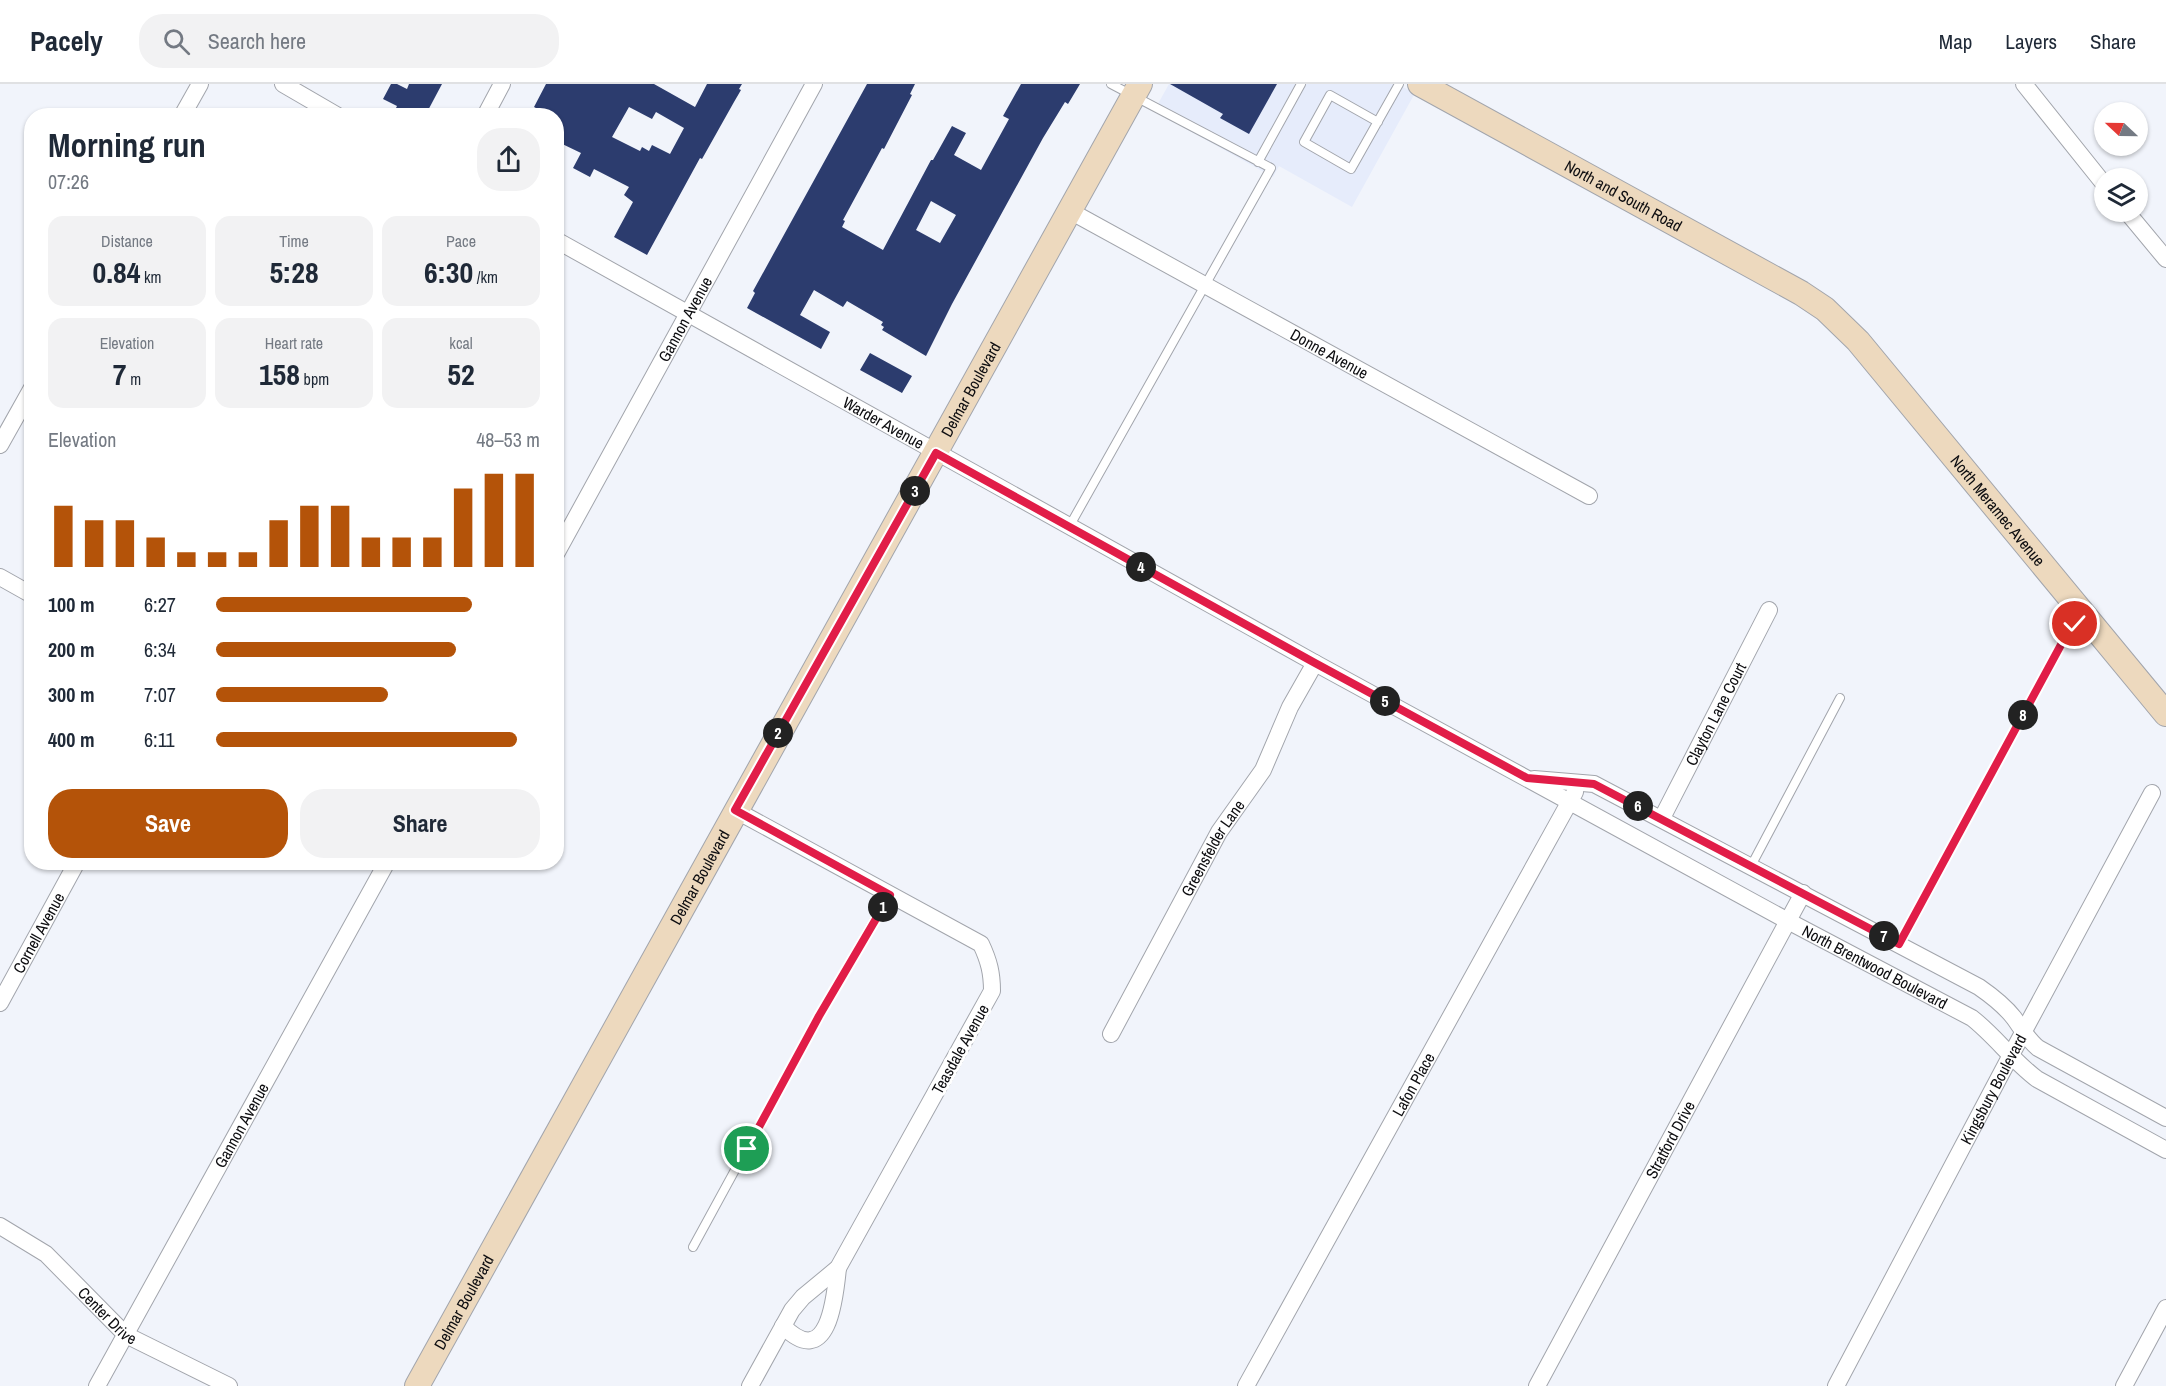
<!DOCTYPE html>
<html lang="en">
<head>
<meta charset="utf-8">
<style>
  :root { --surface:#fff; --page:#f2f2f3; --text:#1f2937; --muted:#747a83; --line:#e0e1e3; --accent:#b45309 }
  body { margin:0; font-family:"Archivo Narrow",sans-serif; background:var(--page); color:var(--text); height:100vh; display:flex; flex-direction:column; font-size:22px; white-space:nowrap }
  * { box-sizing:border-box; margin:0 }
  p { font-size:20px; color:var(--muted) }
  .icon { flex:none; width:33px; height:33px; fill:none; stroke:currentColor; stroke-width:2; stroke-linecap:round; stroke-linejoin:round }
  .map { position:relative; flex:1; overflow:hidden }
  .side { position:absolute; left:24px; top:24px; width:540px; height:762px; display:flex; flex-direction:column; background:var(--surface); border-radius:24px; box-shadow:0 2px 4px #0004 }
  .side>* { flex:none }
  .needle { width:39px; rotate:292deg }
  .buttons { position:absolute; left:2094px; top:18px; display:grid; gap:12px }
  .buttons a { display:grid; place-items:center; width:54px; height:54px; border-radius:50%; background:var(--surface); box-shadow:0 2px 4px #0004; font-size:30px }
  .pin { position:absolute; display:grid; place-items:center; width:51px; height:51px; color:#fff; margin:-26px; border:3px solid #fff; border-radius:50%; box-shadow:0 2px 6px #0007 }
  .km { position:absolute; width:30px; height:30px; margin:-15px; border-radius:50%; background:#222; color:#fff; font-size:16px; line-height:30px; text-align:center }
  .round { display:grid; place-items:center; flex:none; width:63px; height:63px; border-radius:24px; background:var(--page) }
  .headline { display:flex; align-items:center; justify-content:space-between; height:102px; padding:0 24px }
  h1 { font-size:33px; font-weight:700; line-height:45px }
  .figures { display:grid; grid-template-columns:repeat(3,1fr); gap:9px; height:102px; padding:6px 24px }
  .figures div { display:grid; align-content:center; border-radius:15px; background:var(--page); text-align:center }
  .figures b { font-size:30px; font-weight:700 }
  .figures small { font-size:16px; font-weight:400 }
  .figures p { font-size:16px }
  .chart { height:168px; padding:12px 24px }
  .chart p { display:flex; justify-content:space-between }
  .chart svg { width:100%; height:108px; margin-top:6px; stroke:var(--accent); stroke-width:6 }
  .cta { display:flex; gap:12px; margin-top:auto; padding:12px 24px }
  .cta a { flex:1; height:69px; border-radius:24px; background:var(--accent); color:#fff; font-size:24px; font-weight:700; line-height:69px; text-align:center }
  .cta a+a { background:var(--page); color:var(--text) }
  ul { padding:0 24px; list-style:none; font-size:20px }
  li { display:grid; grid-template-columns:96px 72px 1fr; align-items:center; height:45px }
  li i { height:15px; border-radius:8px; background:var(--accent) }
  header { display:flex; align-items:center; gap:36px; box-sizing:border-box; height:84px; padding:0 30px; background:var(--surface); border-bottom:2px solid var(--line) }
  header strong { font-size:28px }
  nav { display:flex; gap:33px; margin-inline-start:auto; font-size:21px }
  .search { width:420px; height:54px; background:var(--page); display:flex; align-items:center; gap:15px; box-sizing:border-box; padding:0 21px; border-radius:24px; color:var(--muted); font-size:22px }
  .map>svg:first-child { display:block }
  .built { fill:#e6ecfb }
  .building { fill:#2c3c6e; fill-rule:evenodd }
  .lines { fill:none; stroke-linecap:round; stroke-linejoin:round }
  .lane-casing { stroke:#a2a5ac; stroke-width:10 }
  .street-casing { stroke:#a2a5ac; stroke-width:18 }
  .secondary-casing { stroke:#a2a5ac; stroke-width:26 }
  .lane { stroke:#fff; stroke-width:8 }
  .street { stroke:#fff; stroke-width:16 }
  .secondary { stroke:#edd9be; stroke-width:24 }
  .route-casing { stroke:#fff; stroke-width:12 }
  .route { stroke:#e11d48; stroke-width:8 }
  .labels { text-anchor:middle; stroke-width:6; stroke-linejoin:round; paint-order:stroke }
  .street-label { font-size:16px; fill:#0d0d10; stroke:#fff }
</style>
</head>
<body>
<header>
<strong>Pacely</strong>
<div class="search"><svg class="icon" aria-label="search" viewBox="0 0 24 24"><circle cx="10" cy="10" r="6"/><path d="M15 15l6 6"/></svg>Search here</div>
<nav><a>Map</a><a>Layers</a><a>Share</a></nav>
</header>
<div class="map">
<svg width="2166" height="1302" viewBox="0 0 2166 1302">
  <rect width="100%" height="100%" fill="#f1f4fb"/>
  <!-- built -->
  <path class="built" d="M1169 0H1397L1415 9 1352 123 1279 82 1273 93 1154 27Z"/>
  <!-- building -->
  <path class="building" d="M391 0H397L407 5 409 0H442L425 32H392L397 22 383 15Z
    M546 0H654L695 23 707 0H742L739 5 741 6 734 18 702 75 700 74 647 171 614 153 633 118 624 111 629 103 594 85 590 93 573 84 581 69 556 57V32H551L534 23ZM629 23 652 35 656 28 684 44 670 70 652 61 649 67 642 63 640 67 612 53Z
    M867 0H915L910 10 912 11 884 65 882 64 843 136 845 137 842 143 883 166 931 76H933L952 42 966 49 954 71 981 86 1009 35 1003 32 1021 0H1080L1068 20 1065 18 1043 54 952 220 926 272 882 246 884 243 881 241 883 238 847 217 843 223 814 206 800 231 830 248 821 265 747 224 755 209 753 207ZM931 117 956 131 940 159 916 146Z
    M1170 0H1277L1249 50 1220 34 1223 30Z
    M870 269 912 292 902 309 860 286Z"/>
  <g class="lines">
    <defs>
      <path id="lane" d="M1378 38 1330 11 1304 58 1351 85 1399 0
        M1258 78 1301 0
        M1069 443 1271 84 1111 0
        M1751 782 1840 614
        M1899 860 2069 546 2084 533
        M693 1163 819 932 889 811"/>
      <g id="street">
        <path d="M283 0 338 32"/>
        <path d="M2024 0 2104 100"/>
        <path d="M182 32 200 0"/>
        <path d="M485 32 502 0"/>
        <path id="s1" d="M1070 127 1589 412"/>
        <path d="M2127 128 2166 175"/>
        <path id="s2" d="M556 156 1315 579 1788 837 1972 934C1995 952 2013 977 2037 995L2166 1066"/>
        <path d="M0 361 32 304"/>
        <path id="s3" d="M556 470 814 0"/>
        <path d="M0 493 32 511"/>
        <path d="M1534 695 1594 700 1979 903C1992 912 2004 921 2014 934 2022 945 2027 955 2038 964L2166 1034"/>
        <path d="M735 726 981 860C989 877 992 889 992 907L838 1184 803 1213 792 1226 750 1302"/>
        <path id="s4" d="M1662 734 1769 526"/>
        <path id="s5" d="M0 919 77 778"/>
        <path id="s6" d="M1111 950 1219 748 1263 686 1290 623 1315 579"/>
        <path id="s7" d="M0 1142 46 1170 126 1251 229 1302"/>
        <path d="M783 1242C828 1287 835 1215 838 1184"/>
        <path id="s8" d="M97 1302 387 778"/>
        <path id="s9" d="M1246 1302 1575 708"/>
        <path id="s10" d="M1537 1302 1803 809"/>
        <path id="s11" d="M1836 1302 2011 971 2152 709"/>
        <path d="M2124 1302 2166 1224"/>
      </g>
      <g id="secondary">
        <path id="s12" d="M1420 0 1801 209 1825 225 1858 257 2166 630"/>
        <path id="s13" d="M417 1302 1140 0"/>
      </g>
    </defs>
    <!-- lane casing -->
    <use href="#lane" class="lane-casing"/>
    <!-- street casing -->
    <use href="#street" class="street-casing"/>
    <!-- secondary casing -->
    <use href="#secondary" class="secondary-casing"/>
    <!-- lane -->
    <use href="#lane" class="lane"/>
    <!-- street -->
    <use href="#street" class="street"/>
    <!-- secondary -->
    <use href="#secondary" class="secondary"/>
  </g>
  <g class="lines">
    <defs>
      <path id="route" d="M747 1065 819 932 890 811 735 726 936 369 1315 579 1527 694 1594 700 1899 860 2069 546 2075 540"/>
    </defs>
    <!-- route casing -->
    <use href="#route" class="route-casing"/>
    <!-- route -->
    <use href="#route" class="route"/>
  </g>
  <g class="labels">
    <!-- street labels -->
    <g class="street-label">
      <text dy="6" stroke="none"><textPath href="#s12" startOffset="232">North and South Road</textPath></text>
      <text dy="6" stroke="none"><textPath href="#s3" startOffset="268">Gannon Avenue</textPath></text>
      <text dy="6" stroke="none"><textPath href="#s1" startOffset="296">Donne Avenue</textPath></text>
      <text dy="6" stroke="none"><textPath href="#s13" startOffset="1140">Delmar Boulevard</textPath></text>
      <text dy="6" stroke="none"><textPath href="#s2" startOffset="375">Warder Avenue</textPath></text>
      <text dy="6" stroke="none"><textPath href="#s12" startOffset="729">North Meramec Avenue</textPath></text>
      <text dy="6" stroke="none"><textPath href="#s4" startOffset="117">Clayton Lane Court</textPath></text>
      <text dy="6" stroke="none"><textPath href="#s6" startOffset="212">Greensfelder Lane</textPath></text>
      <text dy="6" stroke="none"><textPath href="#s13" startOffset="582">Delmar Boulevard</textPath></text>
      <text dy="6" stroke="none"><textPath href="#s5" startOffset="80">Cornell Avenue</textPath></text>
      <text dy="6" stroke="none"><textPath href="#s2" startOffset="1506">North Brentwood Boulevard</textPath></text>
      <text transform="translate(960 965) rotate(-61)" y="6">Teasdale Avenue</text>
      <text dy="6" stroke="none"><textPath href="#s9" startOffset="345">Lafon Place</textPath></text>
      <text dy="6" stroke="none"><textPath href="#s11" startOffset="336">Kingsbury Boulevard</textPath></text>
      <text dy="6" stroke="none"><textPath href="#s8" startOffset="298">Gannon Avenue</textPath></text>
      <text dy="6" stroke="none"><textPath href="#s10" startOffset="280">Stratford Drive</textPath></text>
      <text dy="6" stroke="none"><textPath href="#s13" startOffset="96">Delmar Boulevard</textPath></text>
      <text dy="6" stroke="none"><textPath href="#s7" startOffset="141">Center Drive</textPath></text>
    </g>
  </g>
</svg>
<div class="buttons">
<a><svg class="needle" viewBox="-14 -14 28 28"><path d="M0-13l5 13h-10z" fill="#e53935"/><path d="M0 13l5-13h-10z" fill="#747a83"/></svg></a>
<a><svg class="icon" aria-label="layers" viewBox="0 0 24 24"><path d="M12 4l9 5-9 5-9-5zM3 14l9 5 9-5"/></svg></a>
</div>
<div class="pin" style="left:747px;top:1065px;background:#1e9e55"><svg class="icon" aria-label="arrive" viewBox="0 0 24 24"><path d="M6 21V4h12l-3 4 3 4H6"/></svg></div>
<div class="pin" style="left:2075px;top:540px;background:#d93025"><svg class="icon" aria-label="check" viewBox="0 0 24 24"><path d="M5 12l5 5 9-10"/></svg></div>
<b class="km" style="left:883px;top:823px">1</b>
<b class="km" style="left:778px;top:649px">2</b>
<b class="km" style="left:915px;top:407px">3</b>
<b class="km" style="left:1141px;top:483px">4</b>
<b class="km" style="left:1385px;top:617px">5</b>
<b class="km" style="left:1638px;top:722px">6</b>
<b class="km" style="left:1884px;top:852px">7</b>
<b class="km" style="left:2023px;top:631px">8</b>
<section class="side">
<div class="headline"><div><h1>Morning run</h1><p>07:26</p></div><a class="round"><svg class="icon" aria-label="share" viewBox="0 0 24 24"><path d="M12 15V3M7 8l5-5 5 5M5 13v7h14v-7"/></svg></a></div>
<div class="figures">
<div><p>Distance</p><b>0.84<small> km</small></b></div>
<div><p>Time</p><b>5:28</b></div>
<div><p>Pace</p><b>6:30<small> /km</small></b></div>
</div>
<div class="figures">
<div><p>Elevation</p><b>7<small> m</small></b></div>
<div><p>Heart rate</p><b>158<small> bpm</small></b></div>
<div><p>kcal</p><b>52</b></div>
</div>
<div class="chart"><p><span>Elevation</span>48–53 m</p>
<svg viewBox="0 0 160 44" preserveAspectRatio="none"><path d="M5 44V19M15 44V25M25 44V25M35 44V32M45 44V38M55 44V38M65 44V38M75 44V25M85 44V19M95 44V19M105 44V32M115 44V32M125 44V32M135 44V12M145 44V6M155 44V6"/></svg>
</div>
<ul>
<li><b>100 m</b>6:27<i style="width:79%"></i></li>
<li><b>200 m</b>6:34<i style="width:74%"></i></li>
<li><b>300 m</b>7:07<i style="width:53%"></i></li>
<li><b>400 m</b>6:11<i style="width:93%"></i></li>
</ul>
<div class="cta"><a>Save</a><a>Share</a></div>
</section>
</div>
</body>
</html>
